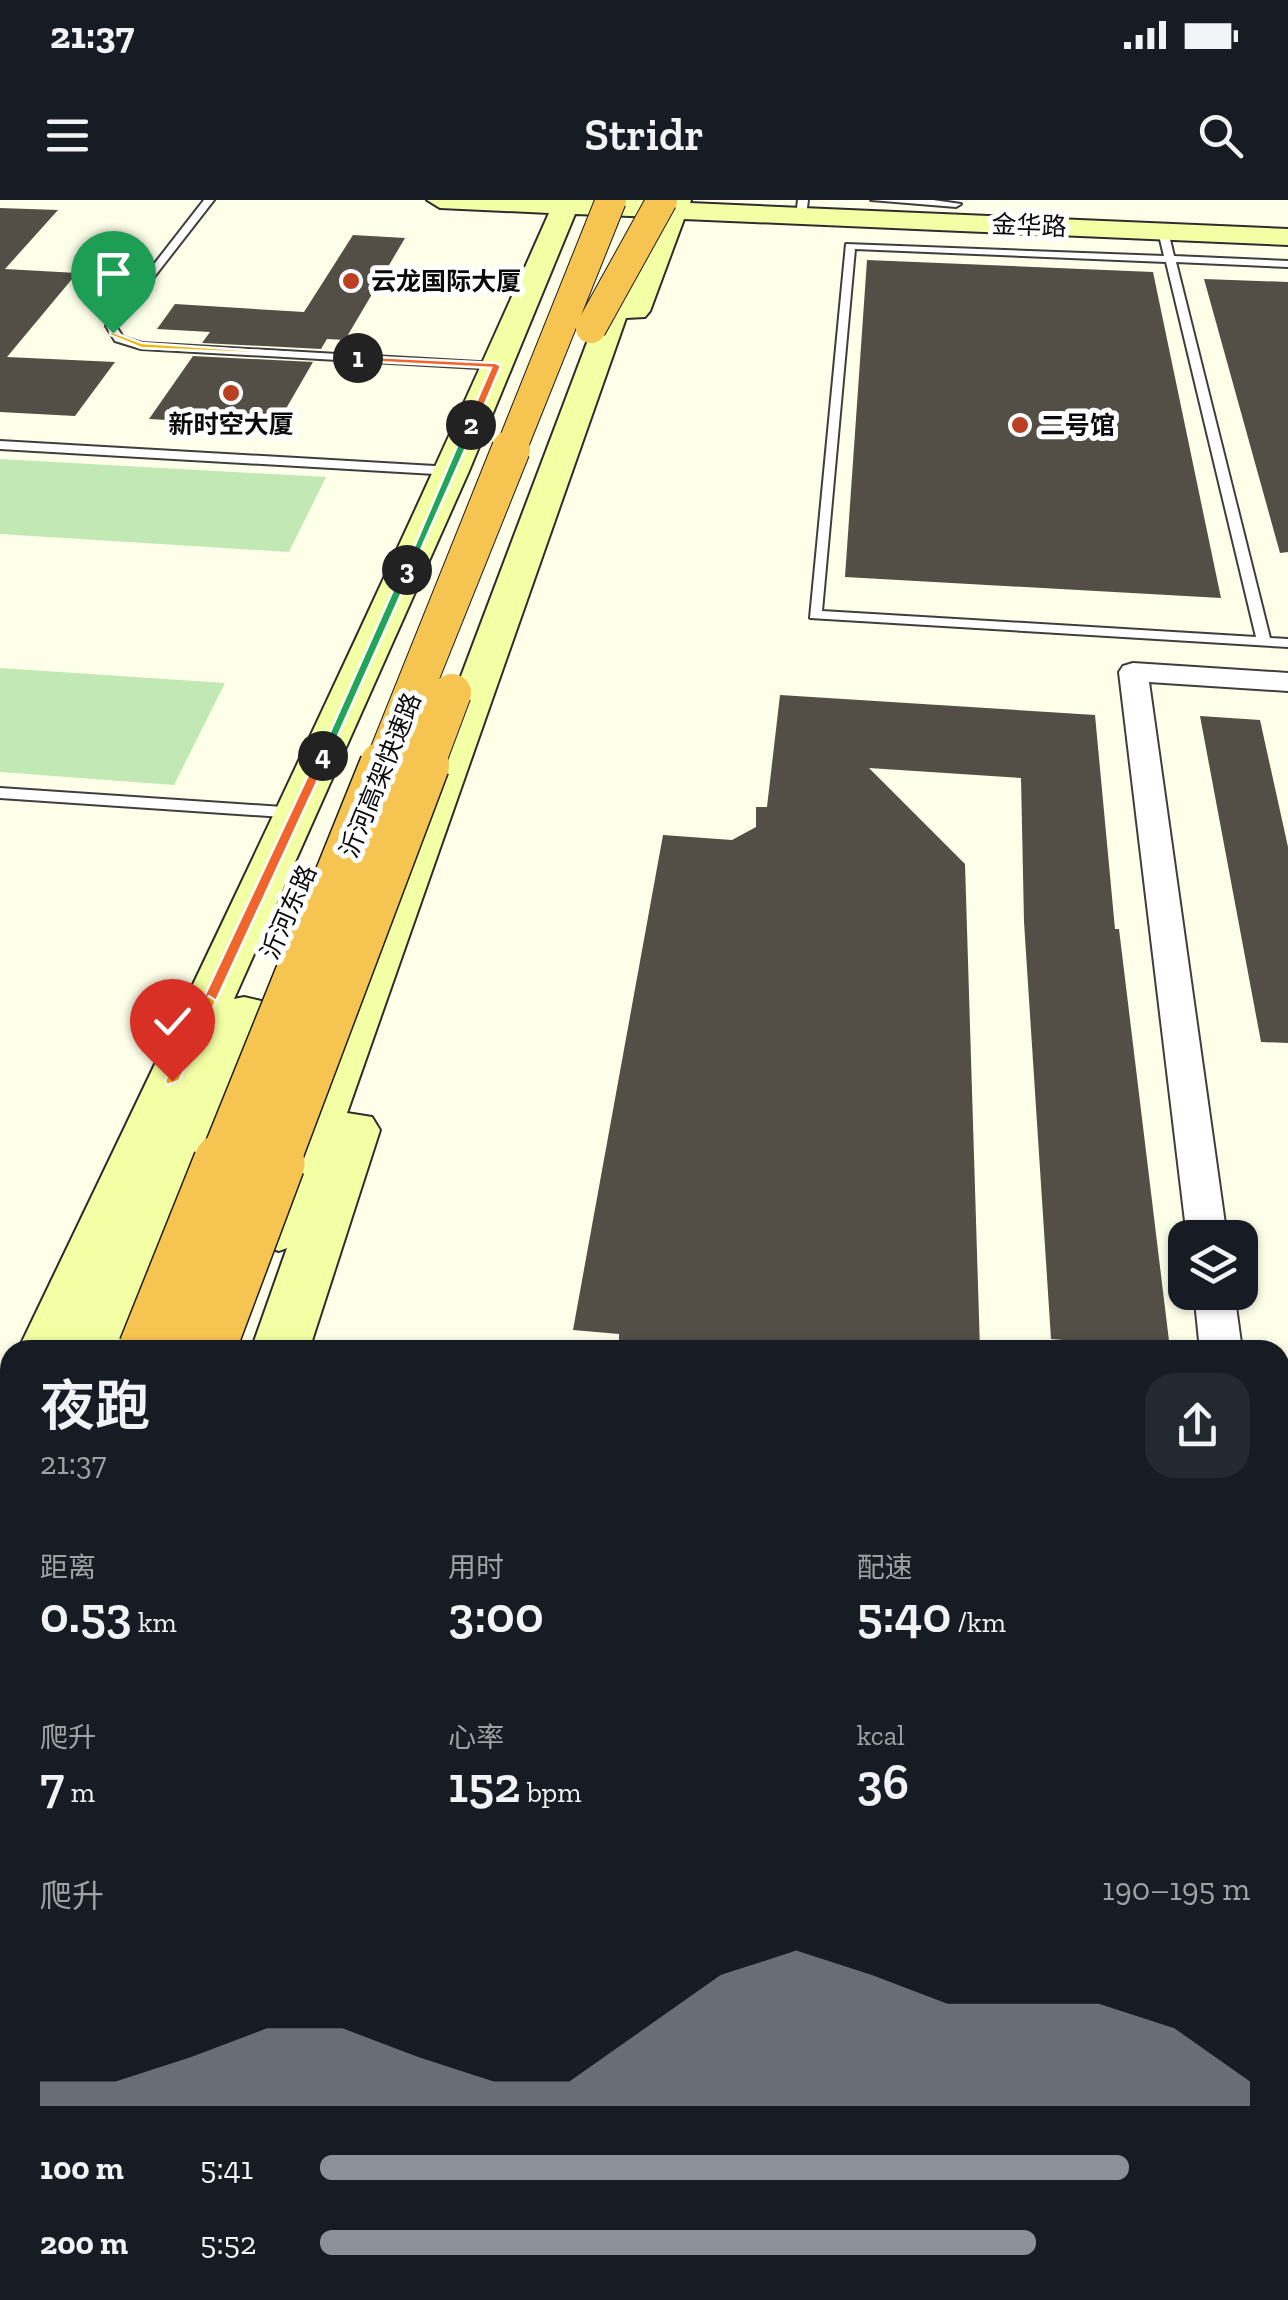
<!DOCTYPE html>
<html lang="zh">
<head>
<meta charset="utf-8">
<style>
  :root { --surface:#171b24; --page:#242831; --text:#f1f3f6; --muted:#9ea1a6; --accent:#8c9099 }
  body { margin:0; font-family:"Zilla Slab","Noto Sans SC",serif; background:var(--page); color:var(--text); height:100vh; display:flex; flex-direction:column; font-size:38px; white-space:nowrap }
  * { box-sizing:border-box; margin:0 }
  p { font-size:32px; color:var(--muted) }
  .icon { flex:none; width:55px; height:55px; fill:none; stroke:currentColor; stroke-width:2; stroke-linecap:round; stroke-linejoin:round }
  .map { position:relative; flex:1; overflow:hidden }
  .drawer { position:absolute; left:0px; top:1140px; width:1290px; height:960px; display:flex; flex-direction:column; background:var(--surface); border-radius:30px 30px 0 0; box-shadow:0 2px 8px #0004 }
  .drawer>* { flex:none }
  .fabs { position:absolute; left:1168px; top:1020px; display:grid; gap:20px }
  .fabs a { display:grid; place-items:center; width:90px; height:90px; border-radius:20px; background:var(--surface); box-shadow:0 2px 8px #0004; font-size:50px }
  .pin { position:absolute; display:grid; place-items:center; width:85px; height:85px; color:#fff; margin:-102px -42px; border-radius:50% 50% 50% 0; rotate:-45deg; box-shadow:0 0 10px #0007 }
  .pin .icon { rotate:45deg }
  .km { position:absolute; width:50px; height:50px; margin:-25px; border-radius:50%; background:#222; color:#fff; font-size:28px; line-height:50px; text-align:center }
  .round { display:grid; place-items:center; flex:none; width:105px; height:105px; border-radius:30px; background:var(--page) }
  .overview { display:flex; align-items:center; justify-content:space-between; height:170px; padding:0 40px }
  h1 { font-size:55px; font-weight:600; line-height:75px }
  .stats { display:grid; grid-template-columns:repeat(3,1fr); gap:15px; height:170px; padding:10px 40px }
  .stats div { display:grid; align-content:center }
  .stats b { font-size:50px; font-weight:600 }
  .stats small { font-size:28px; font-weight:400 }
  .stats p { font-size:28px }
  .chart { height:280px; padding:20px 40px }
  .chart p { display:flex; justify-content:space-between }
  .chart svg { width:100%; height:180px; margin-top:10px; fill:var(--accent); opacity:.7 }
  ul { padding:0 40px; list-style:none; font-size:32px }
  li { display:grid; grid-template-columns:160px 120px 1fr; align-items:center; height:75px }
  li i { height:25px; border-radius:12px; background:var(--accent) }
  .status { display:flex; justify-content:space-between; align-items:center; height:70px; padding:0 50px; background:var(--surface); direction:ltr }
  .status svg { height:28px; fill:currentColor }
  header { display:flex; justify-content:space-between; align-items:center; height:130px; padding:0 40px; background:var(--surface); font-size:45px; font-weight:600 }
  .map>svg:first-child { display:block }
  .green { fill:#c2e9b3 }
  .building { fill:#534f47 }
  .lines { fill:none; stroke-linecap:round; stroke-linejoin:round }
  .lane-casing { stroke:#3e3e3e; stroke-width:4 }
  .street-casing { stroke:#3e3e3e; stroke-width:4 }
  .secondary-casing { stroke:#2d2d2d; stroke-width:4 }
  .highway-casing { stroke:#1c1c1c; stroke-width:4 }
  .lane { fill:#fff; fill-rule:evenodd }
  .street { fill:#fff; fill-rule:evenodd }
  .secondary { fill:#f3ffa4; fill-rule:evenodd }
  .highway { fill:#f6c450; fill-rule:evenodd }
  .highway-bridge-far3-casing { stroke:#1c1c1c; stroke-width:32; stroke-linecap:butt }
  .highway-bridge-far2-casing { stroke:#1c1c1c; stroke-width:40; stroke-linecap:butt }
  .highway-bridge-far1-casing { stroke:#1c1c1c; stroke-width:51; stroke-linecap:butt }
  .highway-bridge-casing { stroke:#1c1c1c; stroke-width:62; stroke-linecap:butt }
  .highway-bridge-far3 { stroke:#f6c450; stroke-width:30 }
  .highway-bridge-far2 { stroke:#f6c450; stroke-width:38 }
  .highway-bridge-far1 { stroke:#f6c450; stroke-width:48 }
  .highway-bridge { stroke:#f6c450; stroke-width:59 }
  .split-1 { fill:#f5b400; stroke:#fff; stroke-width:2.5 }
  .split-2 { fill:#f0652b; stroke:#fff; stroke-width:2.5 }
  .split-3 { fill:#22a559; stroke:#fff; stroke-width:2.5 }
  .split-4 { fill:#22a559; stroke:#fff; stroke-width:2.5 }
  .split-5 { fill:#f0652b; stroke:#fff; stroke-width:2.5 }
  .split-6 { fill:#f5b400; stroke:#fff; stroke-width:2.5 }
  .poi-dot { fill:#bb4022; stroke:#fff; stroke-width:4 }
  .labels { text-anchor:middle; stroke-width:10; stroke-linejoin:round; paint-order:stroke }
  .far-street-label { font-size:25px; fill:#0b0b0b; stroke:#fff }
  .far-poi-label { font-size:25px; font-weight:bold; fill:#0b0b0b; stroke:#fff; text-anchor:start }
</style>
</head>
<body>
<div class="status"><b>21:37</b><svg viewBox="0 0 49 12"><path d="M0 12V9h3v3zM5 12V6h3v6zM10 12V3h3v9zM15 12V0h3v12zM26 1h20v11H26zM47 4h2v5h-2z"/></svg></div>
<header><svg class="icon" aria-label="menu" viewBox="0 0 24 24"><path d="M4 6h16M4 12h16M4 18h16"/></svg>Stridr<svg class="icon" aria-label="search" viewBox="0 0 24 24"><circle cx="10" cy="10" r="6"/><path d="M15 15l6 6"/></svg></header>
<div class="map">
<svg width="1288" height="2100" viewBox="0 0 1288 2100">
  <rect width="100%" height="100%" fill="#feffe9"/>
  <!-- green -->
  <path class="green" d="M0 259 326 277 289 352 0 334Z
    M0 468 225 483 174 585 0 572Z"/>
  <!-- building -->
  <path class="building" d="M0 8 58 10 5 69 77 73 7 157 115 162 75 216 0 212Z
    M353 35 405 38 345 140 327 139 321 149 202 143 210 132 157 129 175 104 304 112Z
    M867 60 1153 72 1221 398 845 377Z
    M1204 79 1288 82V352L1280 353Z
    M193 156 313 162 276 226 149 219Z
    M780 495 1095 515 1115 729H1119L1170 1149 1051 1139 1024 722 1021 578 869 568 965 664 980 1150H619V1134L573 1130 663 635 732 640 756 627V607H767Z
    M1200 516 1260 520 1288 647V843L1261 842Z"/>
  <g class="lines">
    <defs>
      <path id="lane" d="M204 0H214L116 126 123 137 142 143 496 163 502 166 496 169 141 149 115 141 106 126Z
        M798 0H808L806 16 801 19 796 16Z
        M871 0H933L961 4 956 7Z
        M1163 28 1168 31 1174 56 1288 61V67L1176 62 1270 438 1288 439V447L810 418 846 44 1164 56 1158 31ZM855 49 1166 62 1256 437 822 411Z
        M0 241 452 267 458 271 452 275 0 249Z
        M0 588 297 608 305 613 297 618 0 598Z
        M299 2090H329L327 2100H297Z"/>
      <path id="street" d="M1133 463 1288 473V491L1149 482 1227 1038H1187L1119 472 1123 466Z
        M1194 1092H1234L1242 1150H1200Z"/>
      <path id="secondary" d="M427 0H691L690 3 1288 29V45L684 19 650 111 645 117 626 118 347 913 372 917 380 930 309 1150H251L287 1048 279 1051 260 1045 252 1030 617 63 631 55 642 58 658 17 575 14 469 271 234 799 244 797 261 801 268 813 126 1150H18C199 773 380 396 549 13L440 8Z
        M10 1203V1272L0 1275V1206Z
        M10 1319V1395L0 1398V1323Z
        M1280 1573 1288 1574V1642L1280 1641Z
        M10 1724V1821L0 1826V1728Z
        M10 1892V1996L0 2000V1897Z"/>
      <path id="highway" d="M10 1458V1542L0 1546V1462Z
        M10 1579V1669L0 1673V1584Z"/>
    </defs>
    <!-- lane casing -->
    <use href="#lane" class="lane-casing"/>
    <!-- street casing -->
    <use href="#street" class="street-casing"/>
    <!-- secondary casing -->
    <use href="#secondary" class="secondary-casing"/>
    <!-- highway casing -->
    <use href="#highway" class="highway-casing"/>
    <!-- lane -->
    <use href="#lane" class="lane"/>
    <!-- street -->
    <use href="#street" class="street"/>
    <!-- secondary -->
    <use href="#secondary" class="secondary"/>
    <!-- highway -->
    <use href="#highway" class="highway"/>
    <defs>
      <path id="highway-bridge-far3" d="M591 128 662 0
        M510 252 611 0"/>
      <path id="highway-bridge-far2" d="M383 568 511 249
        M424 568 452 493"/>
      <path id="highway-bridge-far1" d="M222 966 384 565
        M274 966 425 565"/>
      <path id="highway-bridge" d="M148 1150 223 963
        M205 1150 275 963"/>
    </defs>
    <!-- highway-bridge-far3 casing -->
    <use href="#highway-bridge-far3" class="highway-bridge-far3-casing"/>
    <!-- highway-bridge-far2 casing -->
    <use href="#highway-bridge-far2" class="highway-bridge-far2-casing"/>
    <!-- highway-bridge-far1 casing -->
    <use href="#highway-bridge-far1" class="highway-bridge-far1-casing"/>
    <!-- highway-bridge casing -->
    <use href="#highway-bridge" class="highway-bridge-casing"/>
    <!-- highway-bridge-far3 -->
    <use href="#highway-bridge-far3" class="highway-bridge-far3"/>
    <!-- highway-bridge-far2 -->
    <use href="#highway-bridge-far2" class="highway-bridge-far2"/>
    <!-- highway-bridge-far1 -->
    <use href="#highway-bridge-far1" class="highway-bridge-far1"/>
    <!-- highway-bridge -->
    <use href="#highway-bridge" class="highway-bridge"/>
  </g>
  <!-- split-1 -->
  <path class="split-1" d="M110 131 142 143 363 158 141 148 110 135Z"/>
  <!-- split-2 -->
  <path class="split-2" d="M355 156 496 163 501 166 476 225 471 228 466 225 491 168 358 161Z"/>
  <!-- split-3 -->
  <path class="split-3" d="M471 223 476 225 412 370 403 373 466 225Z"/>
  <!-- split-4 -->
  <path class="split-4" d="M407 367 412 370 329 556 318 559 402 370Z"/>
  <!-- split-5 -->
  <path class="split-5" d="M323 552 329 556 216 801 204 805 202 801 317 556Z"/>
  <!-- split-6 -->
  <path class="split-6" d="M209 796 216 801 179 881 167 885 165 881 202 801Z"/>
  <!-- markers -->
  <g class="poi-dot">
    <circle cx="351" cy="81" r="10"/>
    <circle cx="231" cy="193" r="10"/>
    <circle cx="1020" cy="225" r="10"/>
  </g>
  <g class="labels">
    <!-- far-street labels -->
    <g class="far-street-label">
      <text transform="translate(1029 25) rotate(2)" y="9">金华路</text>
      <text transform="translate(380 575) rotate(-68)" y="9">沂河高架快速路</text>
      <text transform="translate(288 712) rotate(-66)" y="9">沂河东路</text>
    </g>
    <!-- far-poi labels -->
    <g class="far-poi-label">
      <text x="371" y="90">云龙国际大厦</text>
      <text x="231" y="233" text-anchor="middle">新时空大厦</text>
      <text x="1040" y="234">二号馆</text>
    </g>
  </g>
</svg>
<div class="fabs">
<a><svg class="icon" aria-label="layers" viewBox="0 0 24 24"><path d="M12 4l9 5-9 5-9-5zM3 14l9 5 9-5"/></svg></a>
</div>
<div class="pin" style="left:113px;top:133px;background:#1e9e55"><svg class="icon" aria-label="arrive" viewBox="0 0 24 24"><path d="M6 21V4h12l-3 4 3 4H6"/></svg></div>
<div class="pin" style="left:172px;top:881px;background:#d93025"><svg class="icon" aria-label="check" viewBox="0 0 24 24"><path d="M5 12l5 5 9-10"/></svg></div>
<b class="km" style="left:358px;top:158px">1</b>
<b class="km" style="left:471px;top:225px">2</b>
<b class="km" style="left:407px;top:370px">3</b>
<b class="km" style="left:323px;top:556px">4</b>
<section class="drawer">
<div class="overview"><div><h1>夜跑</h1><p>21:37</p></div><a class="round"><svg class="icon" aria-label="share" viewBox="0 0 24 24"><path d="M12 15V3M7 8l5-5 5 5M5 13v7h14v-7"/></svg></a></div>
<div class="stats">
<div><p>距离</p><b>0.53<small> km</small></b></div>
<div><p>用时</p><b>3:00</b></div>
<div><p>配速</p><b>5:40<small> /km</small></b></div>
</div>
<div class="stats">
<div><p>爬升</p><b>7<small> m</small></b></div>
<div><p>心率</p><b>152<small> bpm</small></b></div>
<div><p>kcal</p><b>36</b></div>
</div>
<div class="chart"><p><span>爬升</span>190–195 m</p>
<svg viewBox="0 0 160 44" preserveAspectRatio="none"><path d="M0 44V38L10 38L20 32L30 25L40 25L50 32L60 38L70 38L80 25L90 12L100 6L110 12L120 19L130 19L140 19L150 25L160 38V44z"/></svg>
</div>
<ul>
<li><b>100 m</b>5:41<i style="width:87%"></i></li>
<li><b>200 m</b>5:52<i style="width:77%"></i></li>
</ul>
</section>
</div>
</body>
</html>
